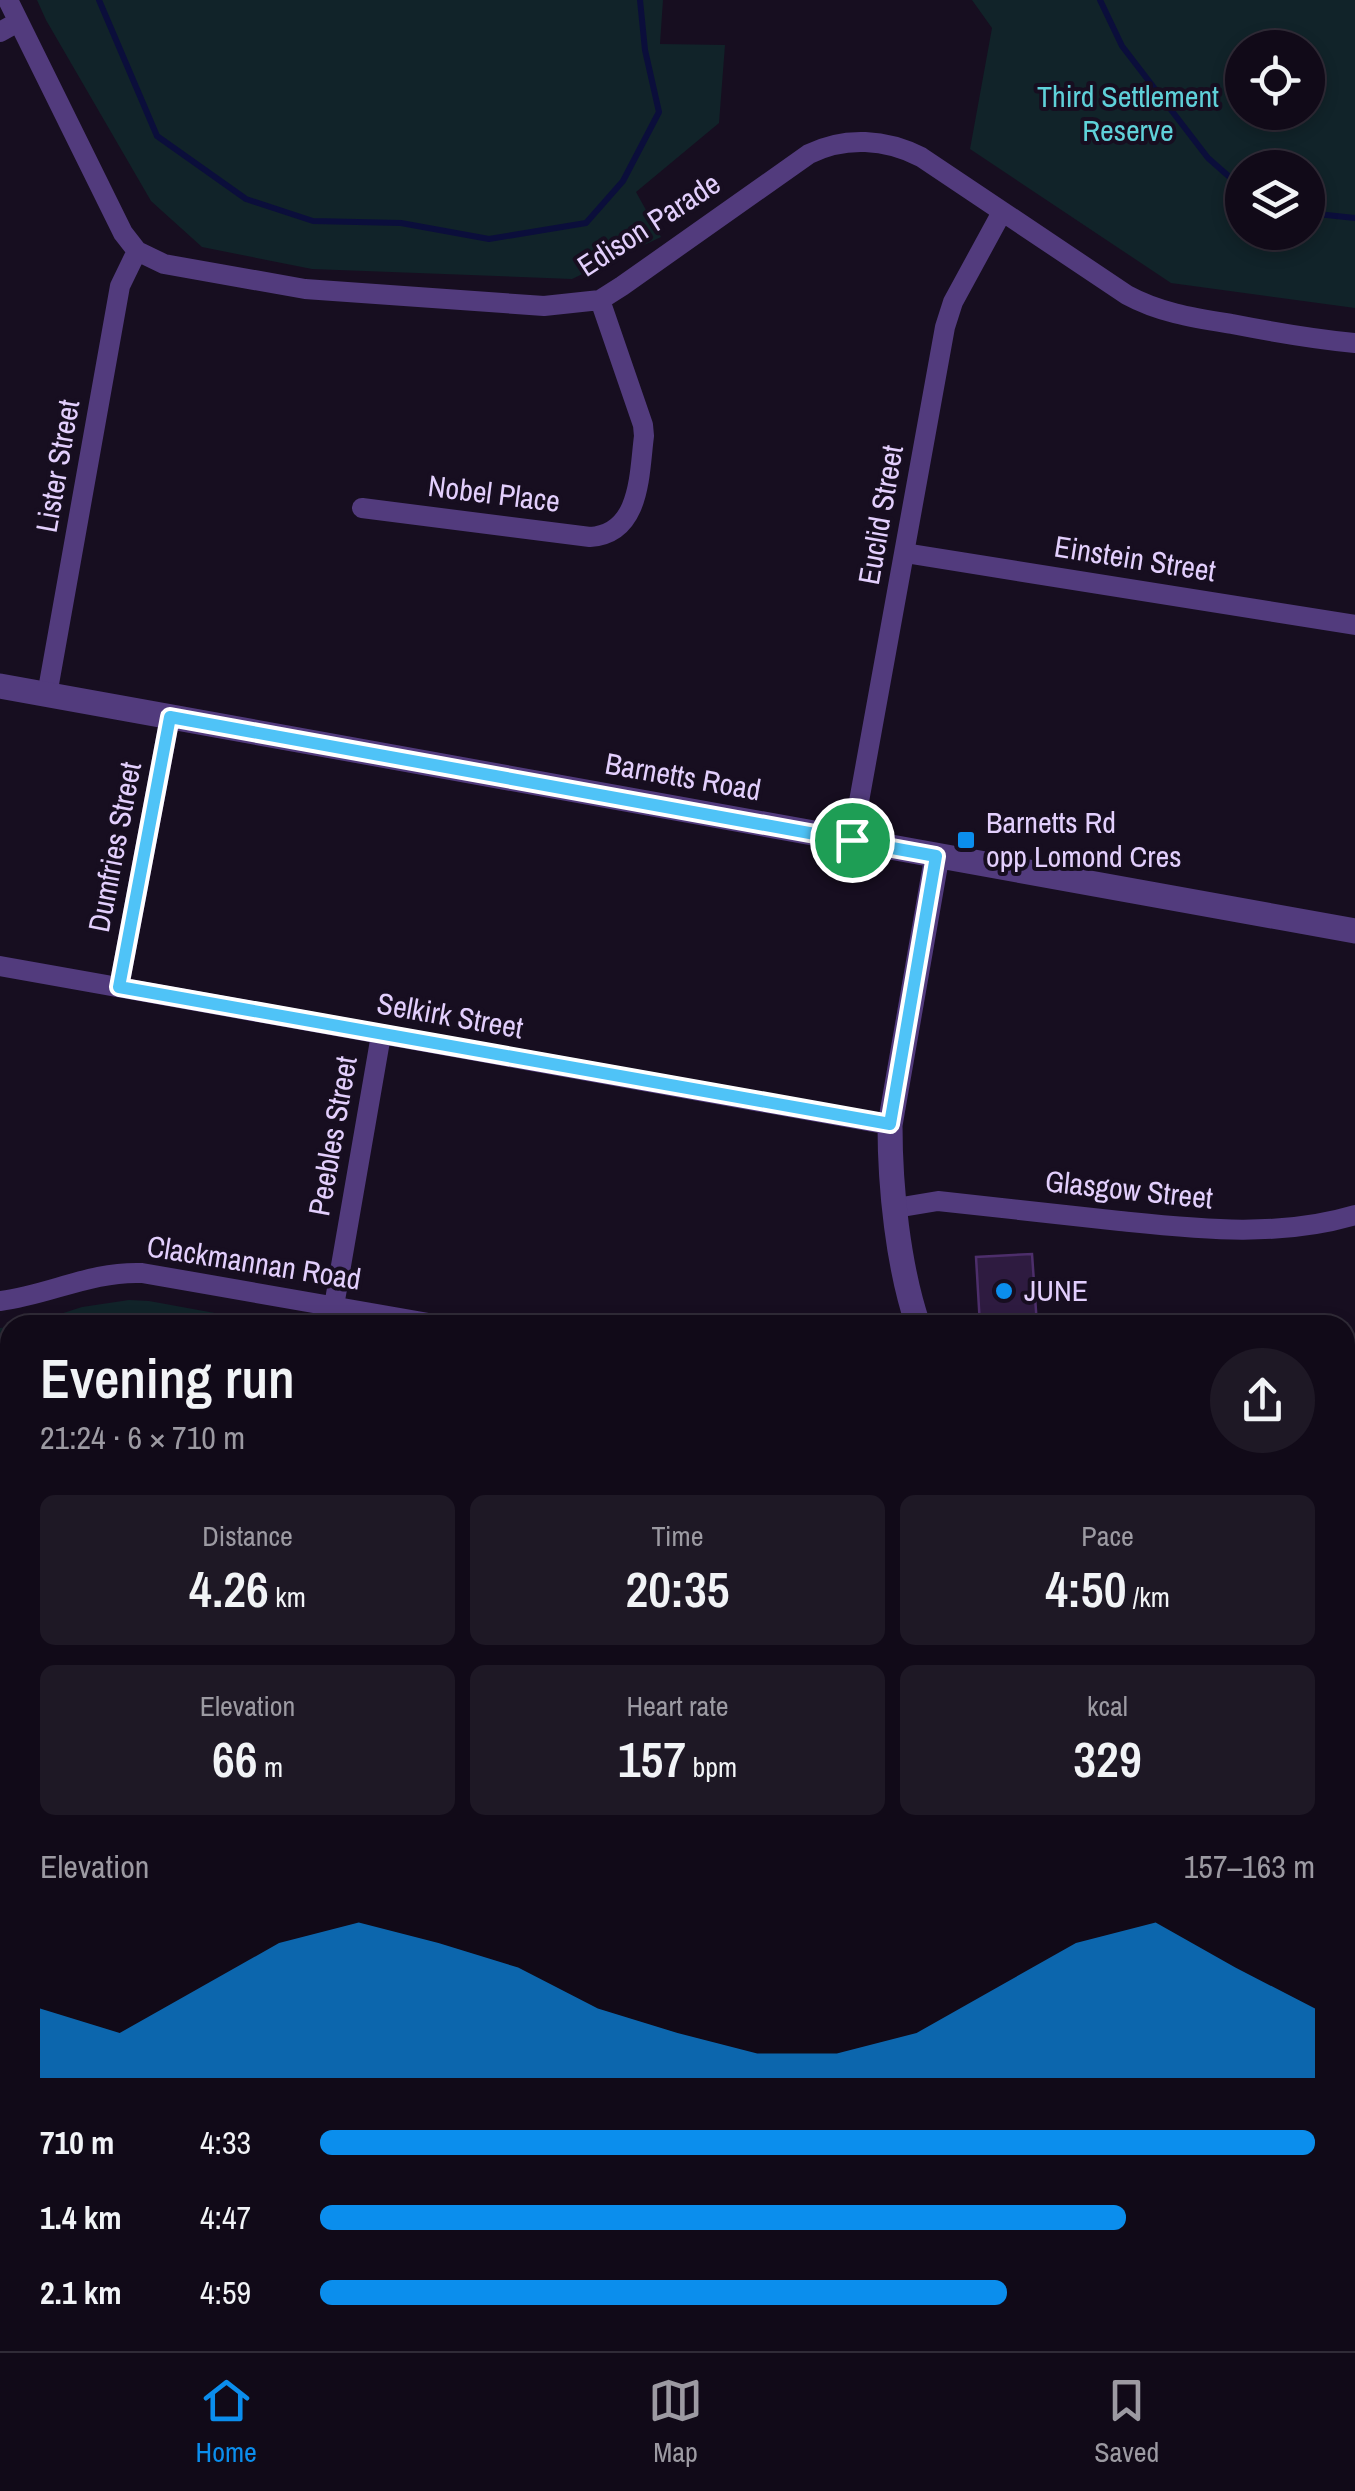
<!DOCTYPE html>
<html lang="en">
<head>
<meta charset="utf-8">
<style>
  :root { --surface:#110a18; --page:#1e1825; --text:#f1f3f6; --muted:#9c9aa2; --line:#302b37; --accent:#0b8eed }
  body { margin:0; font-family:"Archivo Narrow",sans-serif; background:var(--page); color:var(--text); height:100vh; display:flex; flex-direction:column; font-size:38px; white-space:nowrap }
  * { box-sizing:border-box; margin:0 }
  p { font-size:32px; color:var(--muted) }
  .icon { flex:none; width:55px; height:55px; fill:none; stroke:currentColor; stroke-width:2; stroke-linecap:round; stroke-linejoin:round }
  .map { position:relative; flex:1; overflow:hidden }
  .drawer { position:absolute; left:0px; top:1315px; width:1355px; height:1038px; display:flex; flex-direction:column; background:var(--surface); border-radius:30px 30px 0 0; box-shadow:0 5px 15px #0003,0 0 0 2px var(--line) }
  .drawer>* { flex:none }
  .controls { position:absolute; left:1225px; top:30px; display:grid; gap:20px }
  .controls a { display:grid; place-items:center; width:100px; height:100px; border-radius:50%; background:var(--surface); box-shadow:0 5px 15px #0003,0 0 0 2px var(--line); font-size:50px }
  .pin { position:absolute; display:grid; place-items:center; width:85px; height:85px; color:#fff; margin:-42px; border:5px solid #fff; border-radius:50%; box-shadow:0 2px 10px #0007 }
  .round { display:grid; place-items:center; flex:none; width:105px; height:105px; border-radius:52px; background:var(--page) }
  .overview { display:flex; align-items:center; justify-content:space-between; height:170px; padding:0 40px }
  h1 { font-size:55px; font-weight:600; line-height:75px }
  .figures { display:grid; grid-template-columns:repeat(3,1fr); gap:15px; height:170px; padding:10px 40px }
  .figures div { display:grid; align-content:center; border-radius:15px; background:var(--page); text-align:center }
  .figures b { font-size:50px; font-weight:600 }
  .figures small { font-size:28px; font-weight:400 }
  .figures p { font-size:28px }
  .chart { height:280px; padding:20px 40px }
  .chart p { display:flex; justify-content:space-between }
  .chart svg { width:100%; height:180px; margin-top:10px; fill:var(--accent); opacity:.7 }
  ul { padding:0 40px; list-style:none; font-size:32px }
  li { display:grid; grid-template-columns:160px 120px 1fr; align-items:center; height:75px }
  li i { height:25px; border-radius:12px; background:var(--accent) }
  .menu { display:flex; justify-content:space-around; align-items:center; height:140px; border-top:2px solid var(--line); background:var(--surface); font-size:28px; color:var(--muted) }
  .menu a { display:grid; justify-items:center; gap:5px }
  .menu .on { color:var(--accent) }
  .map>svg:first-child { display:block }
  .green { fill:#112329; fill-rule:evenodd }
  .lines { fill:none; stroke-linecap:round; stroke-linejoin:round }
  .stream { stroke:#0b0e3b; stroke-width:6 }
  .building { fill:#2e1b40; stroke:#4d2e6b; stroke-width:2.5 }
  .minor { stroke:#523b7d; stroke-width:20 }
  .tertiary { stroke:#523b7d; stroke-width:25 }
  .route-casing { stroke:#fff; stroke-width:20 }
  .route { stroke:#4fc3f7; stroke-width:12 }
  .poi-dot { fill:#0b8eed; stroke:#170e20; stroke-width:4 }
  .labels { text-anchor:middle; stroke-width:8; stroke-linejoin:round; paint-order:stroke }
  .park-label { font-size:30px; fill:#5fd1d9; stroke:#170e20 }
  .street-label { font-size:30px; fill:#e3cffd; stroke:#170e20 }
  .poi-label { font-size:30px; fill:#e3cffd; stroke:#170e20; text-anchor:start }
</style>
</head>
<body>
<div class="map">
<svg width="1355" height="2351" viewBox="0 0 1355 2351">
  <rect width="100%" height="100%" fill="#170e20"/>
  <!-- green -->
  <path class="green" d="M37 0H663L660 44 725 45 719 123 636 192 661 237 572 279 312 269 202 247 151 201 46 20Z
    M972 0H1355V308L1171 283 970 149 992 28ZM1242 48H1308V112H1242ZM1242 168H1308V232H1242Z
    M129 1300 149 1301 280 1325H26L82 1307Z
    M10 1327V1750L0 1753V1328Z"/>
  <g class="lines">
    <!-- stream -->
    <path class="stream" d="M99 0 157 136 246 199 313 221 401 223 489 239 586 223 623 181 659 112 645 50 640 0
      M1100 0 1122 46 1208 158 1242 188
      M1308 213 1355 218"/>
  </g>
  <!-- building -->
  <path class="building" d="M1032 1254 1037 1325H980L976 1257Z"/>
  <g class="lines">
    <!-- minor -->
    <path class="minor" d="M8 0 123 233 137 251 164 264 305 289 544 306 600 300 622 286 809 154C845 136 886 139 921 157L1127 295C1160 313 1195 318 1232 324 1273 332 1313 339 1355 343
      M0 32 18 22
      M362 508 590 537C641 534 639 474 644 436L643 425 600 300
      M905 553 1355 625
      M47 695 120 286 137 251
      M852 840 945 327 953 302 1002 212
      M0 966 890 1125
      M119 987 170 717
      M896 1208 938 1201C998 1208 1059 1214 1120 1221 1199 1229 1278 1238 1355 1215
      M0 1301C49 1295 91 1271 142 1273L440 1325
      M334 1306 381 1035
      M0 1898 10 1895
      M0 2187 10 2184
      M1345 2232 1355 2222"/>
    <!-- tertiary -->
    <path class="tertiary" d="M0 686 1355 931
      M918 1325C898 1266 890 1187 890 1125L937 856
      M1345 1505 1355 1502
      M171 2351 181 2342"/>
  </g>
  <g class="lines">
    <defs>
      <path id="route" d="M170 717 936 856 890 1124 119 987Z"/>
    </defs>
    <!-- route casing -->
    <use href="#route" class="route-casing"/>
    <!-- route -->
    <use href="#route" class="route"/>
  </g>
  <!-- markers -->
  <g class="poi-dot">
    <rect x="956" y="830" width="20" height="20" rx="5"/>
    <circle cx="1004" cy="1291" r="10"/>
  </g>
  <g class="labels">
    <!-- park labels -->
    <g class="park-label">
      <text x="1128" y="107">Third Settlement<tspan x="1128" dy="34">Reserve</tspan></text>
    </g>
    <!-- street labels -->
    <g class="street-label">
      <text transform="translate(649 225) rotate(-33)" y="10">Edison Parade</text>
      <text transform="translate(58 466) rotate(-80)" y="10">Lister Street</text>
      <text transform="translate(494 494) rotate(7)" y="10">Nobel Place</text>
      <text transform="translate(881 515) rotate(-80)" y="10">Euclid Street</text>
      <text transform="translate(1135 559) rotate(9)" y="10">Einstein Street</text>
      <text transform="translate(683 777) rotate(10)" y="10">Barnetts Road</text>
      <text transform="translate(115 847) rotate(-79)" y="10">Dumfries Street</text>
      <text transform="translate(450 1016) rotate(10)" y="10">Selkirk Street</text>
      <text transform="translate(333 1136) rotate(-80)" y="10">Peebles Street</text>
      <text transform="translate(1129 1190) rotate(6)" y="10">Glasgow Street</text>
      <text transform="translate(254 1263) rotate(9)" y="10">Clackmannan Road</text>
    </g>
    <!-- poi labels -->
    <g class="poi-label">
      <text x="986" y="833">Barnetts Rd<tspan x="986" dy="34">opp Lomond Cres</tspan></text>
      <text x="1024" y="1301">JUNE</text>
    </g>
  </g>
</svg>
<div class="controls">
<a><svg class="icon" aria-label="locate" viewBox="0 0 24 24"><circle cx="12" cy="12" r="6"/><path d="M12 2v4M12 18v4M2 12h4M18 12h4"/></svg></a>
<a><svg class="icon" aria-label="layers" viewBox="0 0 24 24"><path d="M12 4l9 5-9 5-9-5zM3 14l9 5 9-5"/></svg></a>
</div>
<div class="pin" style="left:852px;top:840px;background:#1e9e55"><svg class="icon" aria-label="arrive" viewBox="0 0 24 24"><path d="M6 21V4h12l-3 4 3 4H6"/></svg></div>
<section class="drawer">
<div class="overview"><div><h1>Evening run</h1><p>21:24 · 6 × 710 m</p></div><a class="round"><svg class="icon" aria-label="share" viewBox="0 0 24 24"><path d="M12 15V3M7 8l5-5 5 5M5 13v7h14v-7"/></svg></a></div>
<div class="figures">
<div><p>Distance</p><b>4.26<small> km</small></b></div>
<div><p>Time</p><b>20:35</b></div>
<div><p>Pace</p><b>4:50<small> /km</small></b></div>
</div>
<div class="figures">
<div><p>Elevation</p><b>66<small> m</small></b></div>
<div><p>Heart rate</p><b>157<small> bpm</small></b></div>
<div><p>kcal</p><b>329</b></div>
</div>
<div class="chart"><p><span>Elevation</span>157–163 m</p>
<svg viewBox="0 0 160 44" preserveAspectRatio="none"><path d="M0 44V27L10 33L20 22L30 11L40 6L50 11L60 17L70 27L80 33L90 38L100 38L110 33L120 22L130 11L140 6L150 17L160 27V44z"/></svg>
</div>
<ul>
<li><b>710 m</b>4:33<i style="width:100%"></i></li>
<li><b>1.4 km</b>4:47<i style="width:81%"></i></li>
<li><b>2.1 km</b>4:59<i style="width:69%"></i></li>
</ul>
</section>
</div>
<nav class="menu">
<a class="on"><svg class="icon" aria-label="home" viewBox="0 0 24 24"><path d="M3 11l9-7 9 7M6 9v11h12V9"/></svg>Home</a>
<a><svg class="icon" aria-label="map" viewBox="0 0 24 24"><path d="M3 6l6-2 6 2 6-2v14l-6 2-6-2-6 2zM9 4v14M15 6v14"/></svg>Map</a>
<a><svg class="icon" aria-label="saved" viewBox="0 0 24 24"><path d="M7 4h10v16l-5-4-5 4z"/></svg>Saved</a>
</nav>
</body>
</html>
